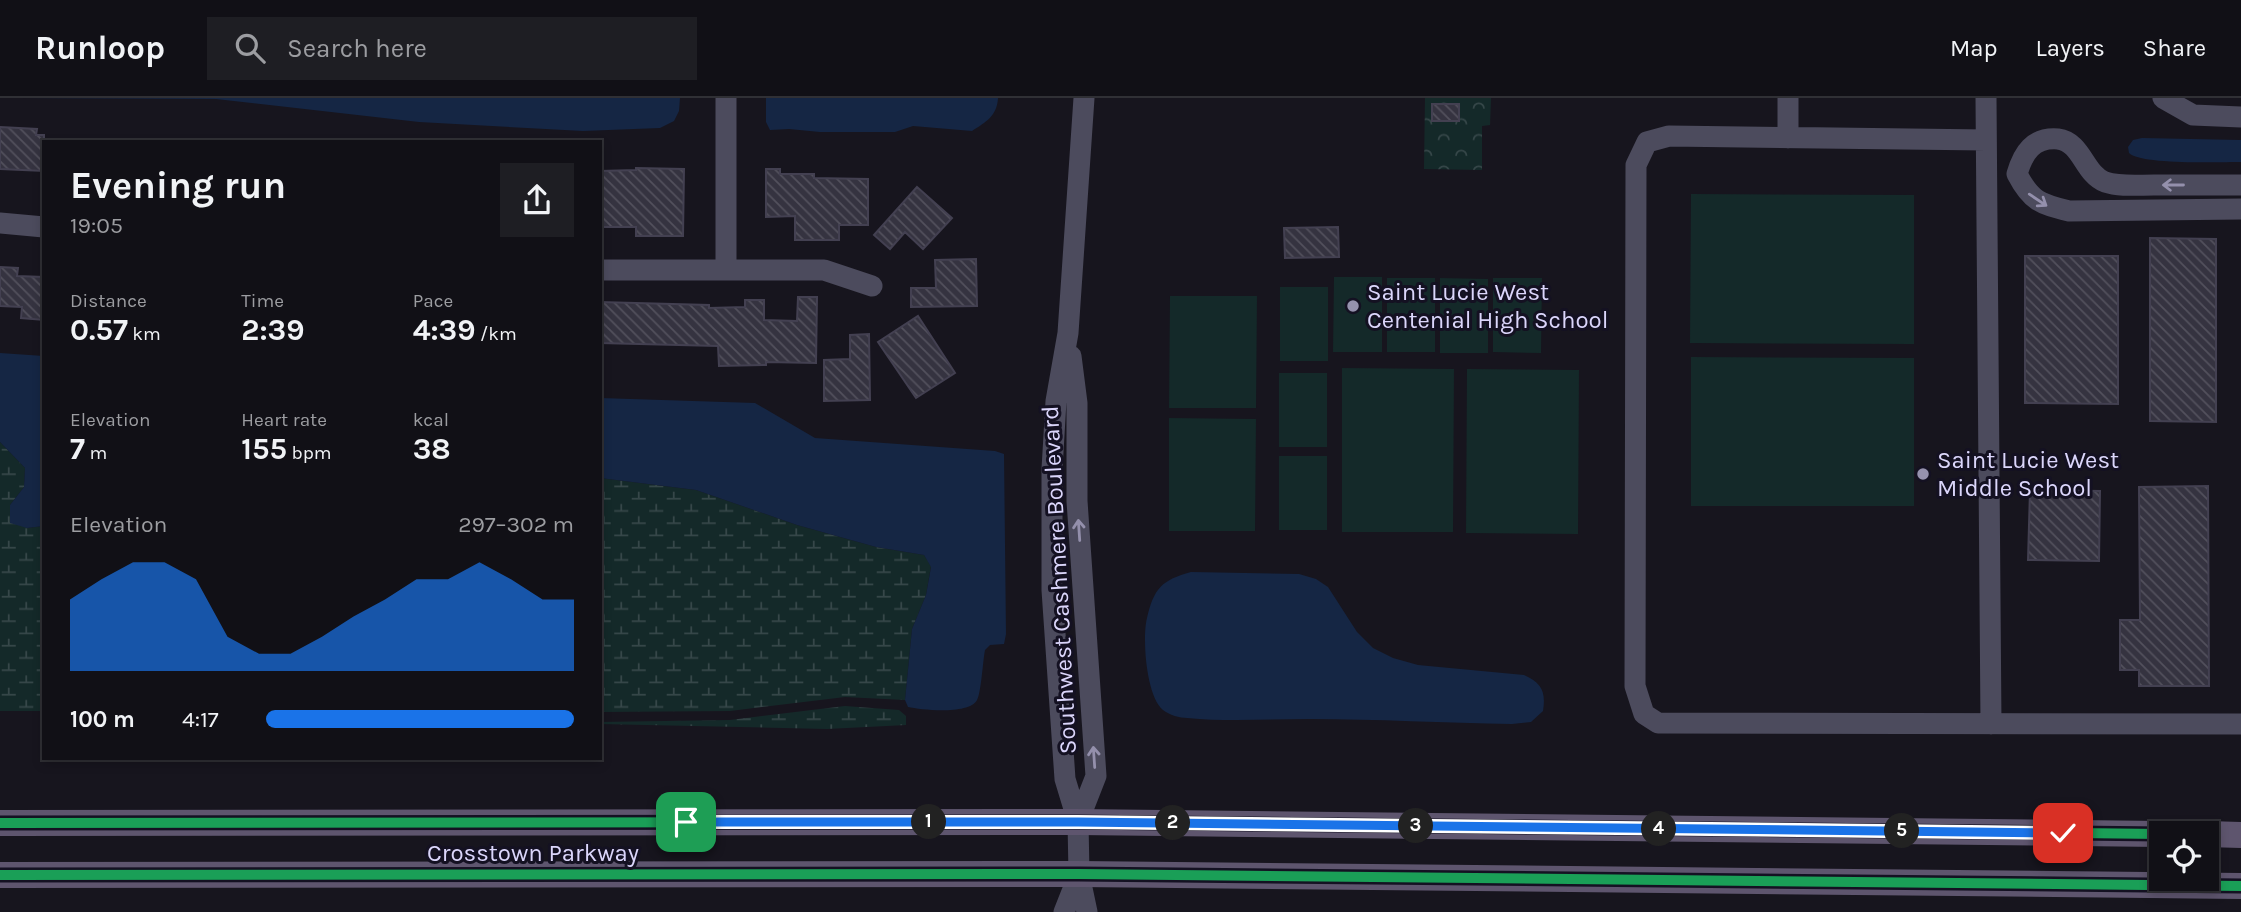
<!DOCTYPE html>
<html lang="en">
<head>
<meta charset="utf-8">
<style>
  :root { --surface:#111016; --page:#1e1e23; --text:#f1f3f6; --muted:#9c9da1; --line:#303035; --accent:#1a73e8 }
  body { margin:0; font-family:Karla,sans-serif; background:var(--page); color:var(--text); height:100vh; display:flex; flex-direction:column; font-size:26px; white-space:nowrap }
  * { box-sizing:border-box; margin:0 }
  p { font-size:23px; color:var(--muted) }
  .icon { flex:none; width:38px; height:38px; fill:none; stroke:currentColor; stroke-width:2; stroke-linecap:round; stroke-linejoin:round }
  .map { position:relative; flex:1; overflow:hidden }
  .sheet { position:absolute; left:42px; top:42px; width:560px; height:620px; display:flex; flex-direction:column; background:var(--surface); border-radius:0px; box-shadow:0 4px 10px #0003,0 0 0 2px var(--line) }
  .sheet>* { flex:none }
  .buttons { position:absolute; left:2149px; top:723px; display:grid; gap:14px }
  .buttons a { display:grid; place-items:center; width:70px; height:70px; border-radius:0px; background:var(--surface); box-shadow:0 4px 10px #0003,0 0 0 2px var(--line); font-size:35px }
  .pin { position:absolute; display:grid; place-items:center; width:60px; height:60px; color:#fff; margin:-30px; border-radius:14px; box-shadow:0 4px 10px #0006 }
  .km { position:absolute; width:35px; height:35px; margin:-18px; border-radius:50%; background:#222; color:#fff; font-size:19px; line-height:35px; text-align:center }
  .round { display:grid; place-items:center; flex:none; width:74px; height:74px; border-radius:0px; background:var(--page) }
  .summary { display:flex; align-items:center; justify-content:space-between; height:119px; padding:0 28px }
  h1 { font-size:38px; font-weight:700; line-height:52px }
  .stats { display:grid; grid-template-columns:repeat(3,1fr); gap:10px; height:119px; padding:7px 28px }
  .stats div { display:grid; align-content:center }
  .stats b { font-size:30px; font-weight:700 }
  .stats small { font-size:19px; font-weight:400 }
  .stats p { font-size:19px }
  .chart { height:196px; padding:14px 28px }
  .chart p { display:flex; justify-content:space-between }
  .chart svg { width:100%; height:126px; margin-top:7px; fill:var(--accent); opacity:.7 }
  ul { padding:0 28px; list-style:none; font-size:23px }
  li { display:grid; grid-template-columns:112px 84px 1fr; align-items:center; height:52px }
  li i { height:18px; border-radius:9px; background:var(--accent) }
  header { display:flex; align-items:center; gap:42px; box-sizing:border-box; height:98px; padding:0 35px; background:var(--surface); border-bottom:2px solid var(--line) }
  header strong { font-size:33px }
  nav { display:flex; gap:38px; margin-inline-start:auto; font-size:24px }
  .search { width:490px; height:63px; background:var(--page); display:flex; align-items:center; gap:18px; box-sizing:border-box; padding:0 24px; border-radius:0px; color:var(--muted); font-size:26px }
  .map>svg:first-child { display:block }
  .wetland { fill:url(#wetland-marsh) }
  .park { fill:url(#park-crowns) }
  .garden { fill:#142929 }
  .water { fill:#152644 }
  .building { fill:url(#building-back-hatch); stroke:#434051; stroke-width:2 }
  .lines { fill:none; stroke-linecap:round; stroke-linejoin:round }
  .minor { stroke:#4c4b5d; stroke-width:21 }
  .major { stroke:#5e556e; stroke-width:26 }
  .cycleway-casing { stroke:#141122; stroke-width:15 }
  .cycleway { stroke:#1a9f57; stroke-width:10 }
  .oneway { stroke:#9490ac }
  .route-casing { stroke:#fff; stroke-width:14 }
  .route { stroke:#1a73e8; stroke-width:9 }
  .poi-dot { fill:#9692ae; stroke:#141122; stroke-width:2.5 }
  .labels { text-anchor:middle; stroke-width:6; stroke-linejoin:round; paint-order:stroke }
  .poi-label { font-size:24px; fill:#dbd6fb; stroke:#141122; text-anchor:start }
  .street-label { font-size:24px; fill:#dbd6fb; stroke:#141122 }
</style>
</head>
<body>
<header>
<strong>Runloop</strong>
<div class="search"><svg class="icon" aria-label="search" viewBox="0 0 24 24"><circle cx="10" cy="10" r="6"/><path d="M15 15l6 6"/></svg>Search here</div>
<nav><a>Map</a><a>Layers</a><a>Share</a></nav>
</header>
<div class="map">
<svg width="2241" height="814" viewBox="0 0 2241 814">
  <defs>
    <pattern id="wetland-marsh" width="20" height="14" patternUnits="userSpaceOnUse" patternTransform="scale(1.75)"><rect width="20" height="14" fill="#142929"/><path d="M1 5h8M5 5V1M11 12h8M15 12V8" fill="none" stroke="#364749"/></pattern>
    <pattern id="park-crowns" width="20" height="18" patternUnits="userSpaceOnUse" patternTransform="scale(1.75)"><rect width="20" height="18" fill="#142929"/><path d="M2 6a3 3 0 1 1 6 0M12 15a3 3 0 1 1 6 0" fill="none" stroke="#364749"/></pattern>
    <pattern id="building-back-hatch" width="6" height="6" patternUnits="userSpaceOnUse" patternTransform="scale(1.75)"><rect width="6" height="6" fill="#353340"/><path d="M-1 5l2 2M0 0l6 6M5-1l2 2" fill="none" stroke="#52505c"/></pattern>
  </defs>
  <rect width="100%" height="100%" fill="#17151e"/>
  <!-- wetland -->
  <path class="wetland" d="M0 344 25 370 24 389 10 407 27 430 44 428V613H0Z
    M600 380 696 392 797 427 876 449 924 457 931 468 926 497 912 531 905 602 845 599 730 613 600 614Z
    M845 608 899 612 906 618V627L827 631 600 626V624L730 622Z"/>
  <!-- park -->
  <path class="park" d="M1425 0H1491L1490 27 1482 28V72L1424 71Z"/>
  <!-- garden -->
  <path class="garden" d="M1691 96 1914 97V246L1690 245Z
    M1334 179H1382V254H1333Z
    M1387 180H1435V254H1387Z
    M1440 180 1488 181V255H1440Z
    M1493 180H1542L1541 255 1493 254Z
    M1280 189H1328V263H1280Z
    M1170 198H1257L1256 310H1169Z
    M1691 259 1914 260V408H1691Z
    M1342 270 1454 271 1453 434H1342Z
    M1467 271 1579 272 1578 436 1466 435Z
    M1279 275H1327V349H1279Z
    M1169 320 1256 321 1255 433H1169Z
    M1279 358H1327V432H1279Z"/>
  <!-- water -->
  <path class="water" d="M22 0H680L679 13 674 23 660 30 583 33 419 24 216 1Z
    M766 0H998C997 18 986 24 972 33L913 28 895 34H820L789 31 770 32 766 24Z
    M2142 40 2241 42V64C2220 64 2141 67 2129 55L2128 49 2133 42Z
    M0 255 44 258V428L27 430 10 425V407L24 389 25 370 0 344Z
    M600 300 755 305 815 340 995 353 1004 356 1006 536 1004 546 990 547 985 552C983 562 981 596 977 602 969 617 922 612 908 609L905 602 912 531 926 497 931 469 924 457 876 449 797 427 696 392 600 380Z
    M1191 474 1299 476 1316 481 1328 489 1357 534 1373 550 1393 560 1418 567 1524 577C1542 585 1546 594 1543 613L1531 624 1512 626C1445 625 1377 621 1310 621 1269 621 1228 624 1187 620 1180 620 1169 617 1163 612 1146 598 1142 539 1147 520 1154 490 1162 482 1191 474Z"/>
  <!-- building -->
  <path class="building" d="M1432 6H1459V23H1432Z
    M0 29 37 31 36 37H44V73L0 71Z
    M636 70 684 71 683 138H636V129H600V73L636 72Z
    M766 71H780V76H814V80L868 81V127H839V142H795V118L766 119Z
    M917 89 952 120 923 151 905 134 890 151 874 137Z
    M1338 129 1339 159 1285 160 1284 130Z
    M2150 140 2216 141V324L2150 323Z
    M2025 158H2118V306L2025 305Z
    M976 161 977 208 911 209V190H936L935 162Z
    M0 169 18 170 17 178 44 179V222L21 220 22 209 0 208Z
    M798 199H817L816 265 766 264V267L719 268 718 248 600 245V204L709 207V210L745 209V202H764V222L797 223Z
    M918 218 955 275 916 300 878 244Z
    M869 236 870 302 824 303V262L850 261V237Z
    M2208 388 2209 588H2139V572H2120V522H2140L2139 389Z
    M2030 392 2100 393 2099 463 2028 462Z"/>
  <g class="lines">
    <!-- minor -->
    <path class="minor" d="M1084 0 1068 235 1056 303 1052 371V492L1065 681 1078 724 1079 776 1087 814
      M1788 0V40
      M1986 0 1991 626
      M2163 0 2193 17 2241 19
      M1986 42 1669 38 1647 44 1636 67 1635 588 1644 616 1658 625 2241 626
      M2241 87C2212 87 2183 87 2154 87 2138 87 2120 89 2105 84 2084 76 2082 44 2058 41 2033 39 2023 55 2017 76 2031 103 2040 106 2069 113L2241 111
      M0 125 44 129
      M726 171V0
      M600 172H824L872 188
      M1071 258 1077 305V403L1096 678 1078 724
      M1064 814 1079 776"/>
    <!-- major -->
    <path class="major" d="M0 725 1078 724 2161 736
      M2207 736 2241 737
      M0 777 1079 776 2241 788"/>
    <defs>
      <path id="cycleway" d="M0 725 1078 724 2161 736
        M0 777 1079 776 2241 788"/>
    </defs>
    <!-- cycleway casing -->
    <use href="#cycleway" class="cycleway-casing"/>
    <!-- cycleway -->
    <use href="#cycleway" class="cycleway"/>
  </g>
  <!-- one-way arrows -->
  <defs><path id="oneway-shaft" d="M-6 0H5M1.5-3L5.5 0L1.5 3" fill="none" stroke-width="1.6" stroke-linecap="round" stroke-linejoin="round" transform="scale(1.75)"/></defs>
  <g class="oneway">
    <use href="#oneway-shaft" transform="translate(2173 87) rotate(180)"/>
    <use href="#oneway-shaft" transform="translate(2038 102) rotate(34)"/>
    <use href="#oneway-shaft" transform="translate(1079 432) rotate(-94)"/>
    <use href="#oneway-shaft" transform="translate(1094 659) rotate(-94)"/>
  </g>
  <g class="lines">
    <defs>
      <path id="route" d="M686 724H1078L2063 735"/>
    </defs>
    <!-- route casing -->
    <use href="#route" class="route-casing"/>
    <!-- route -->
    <use href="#route" class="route"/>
  </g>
  <!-- markers -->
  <g class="poi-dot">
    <circle cx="1353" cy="208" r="7"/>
    <circle cx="1923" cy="376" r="7"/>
  </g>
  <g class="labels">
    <!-- poi labels -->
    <g class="poi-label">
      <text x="1367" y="202">Saint Lucie West<tspan x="1367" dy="28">Centenial High School</tspan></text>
      <text x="1937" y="370">Saint Lucie West<tspan x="1937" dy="28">Middle School</tspan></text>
    </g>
    <!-- street labels -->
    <g class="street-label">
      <text transform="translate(1059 482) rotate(-93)" y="8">Southwest Cashmere Boulevard</text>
      <text x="533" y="763">Crosstown Parkway</text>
    </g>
  </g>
</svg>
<div class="buttons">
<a><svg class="icon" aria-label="locate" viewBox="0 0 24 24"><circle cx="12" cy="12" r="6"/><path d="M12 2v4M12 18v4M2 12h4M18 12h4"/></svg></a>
</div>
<div class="pin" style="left:686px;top:724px;background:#1e9e55"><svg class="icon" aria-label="arrive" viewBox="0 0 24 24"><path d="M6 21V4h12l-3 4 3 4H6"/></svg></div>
<div class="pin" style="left:2063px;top:735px;background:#d93025"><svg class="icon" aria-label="check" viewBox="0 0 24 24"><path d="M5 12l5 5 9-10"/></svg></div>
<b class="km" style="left:929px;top:724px">1</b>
<b class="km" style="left:1173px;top:725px">2</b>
<b class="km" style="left:1416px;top:728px">3</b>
<b class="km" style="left:1659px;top:731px">4</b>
<b class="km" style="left:1902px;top:733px">5</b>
<section class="sheet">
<div class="summary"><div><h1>Evening run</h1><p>19:05</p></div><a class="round"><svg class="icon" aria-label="share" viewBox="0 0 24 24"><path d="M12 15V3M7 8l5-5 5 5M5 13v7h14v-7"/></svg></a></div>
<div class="stats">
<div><p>Distance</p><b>0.57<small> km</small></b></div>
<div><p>Time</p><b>2:39</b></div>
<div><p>Pace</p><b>4:39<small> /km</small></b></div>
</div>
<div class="stats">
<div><p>Elevation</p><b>7<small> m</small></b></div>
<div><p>Heart rate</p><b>155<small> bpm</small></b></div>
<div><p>kcal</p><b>38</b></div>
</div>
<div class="chart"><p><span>Elevation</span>297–302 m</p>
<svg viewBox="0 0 160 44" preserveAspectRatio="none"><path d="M0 44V19L10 12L20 6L30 6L40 12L50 32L60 38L70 38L80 32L90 25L100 19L110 12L120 12L130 6L140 12L150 19L160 19V44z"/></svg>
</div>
<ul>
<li><b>100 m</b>4:17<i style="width:100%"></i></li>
</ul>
</section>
</div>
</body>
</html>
